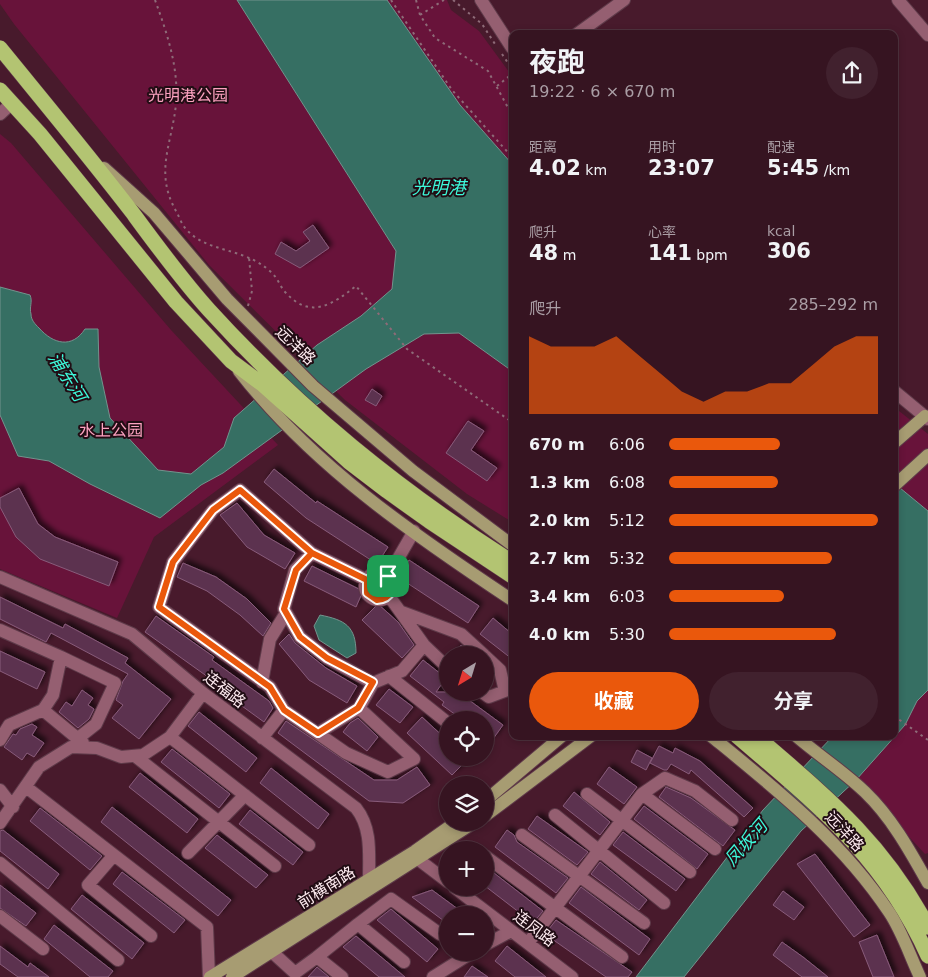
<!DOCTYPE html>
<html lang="zh">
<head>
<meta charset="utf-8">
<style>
  :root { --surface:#361421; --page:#41212e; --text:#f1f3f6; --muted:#aa9ea5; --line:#50333f; --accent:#ea580c }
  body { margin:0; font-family:"DejaVu Sans","Noto Sans SC",sans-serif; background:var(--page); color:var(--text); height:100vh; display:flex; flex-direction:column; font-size:19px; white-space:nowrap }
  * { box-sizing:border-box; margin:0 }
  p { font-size:16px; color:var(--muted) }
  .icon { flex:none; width:28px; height:28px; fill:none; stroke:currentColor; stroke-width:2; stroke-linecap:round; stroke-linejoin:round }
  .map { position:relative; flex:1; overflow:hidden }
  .panel { position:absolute; left:509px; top:30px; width:389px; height:710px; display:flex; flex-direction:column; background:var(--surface); border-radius:10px; box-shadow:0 2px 8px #0003,0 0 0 1px var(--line) }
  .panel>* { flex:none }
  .needle { width:32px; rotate:218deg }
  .tools { position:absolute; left:439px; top:646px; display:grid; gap:10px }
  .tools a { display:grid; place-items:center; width:55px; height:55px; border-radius:50%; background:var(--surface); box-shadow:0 2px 8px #0003,0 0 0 1px var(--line); font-size:25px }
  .pin { position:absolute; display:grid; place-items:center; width:42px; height:42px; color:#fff; margin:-21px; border-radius:10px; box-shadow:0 2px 8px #0006 }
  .round { display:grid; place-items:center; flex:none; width:52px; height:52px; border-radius:26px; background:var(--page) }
  .head { display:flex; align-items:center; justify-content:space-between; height:85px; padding:0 20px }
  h1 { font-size:28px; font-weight:700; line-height:38px }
  .figures { display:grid; grid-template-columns:repeat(3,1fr); gap:8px; height:85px; padding:5px 20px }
  .figures div { display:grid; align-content:center }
  .figures b { font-size:21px; font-weight:700 }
  .figures small { font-size:14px; font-weight:400 }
  .figures p { font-size:14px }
  .chart { height:140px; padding:10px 20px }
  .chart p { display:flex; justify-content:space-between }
  .chart svg { width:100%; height:90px; margin-top:5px; fill:var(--accent); opacity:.7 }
  .primary-button { display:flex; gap:10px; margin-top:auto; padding:10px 20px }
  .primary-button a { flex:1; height:58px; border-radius:30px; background:var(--accent); color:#fff; font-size:20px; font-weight:700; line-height:58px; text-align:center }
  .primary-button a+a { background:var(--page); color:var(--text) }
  ul { padding:0 20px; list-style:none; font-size:16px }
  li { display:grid; grid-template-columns:80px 60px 1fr; align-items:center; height:38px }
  li i { height:12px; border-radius:6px; background:var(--accent) }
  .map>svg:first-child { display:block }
  .green { fill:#68133a }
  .water { fill:#366f63; stroke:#72948d }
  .building { fill:#5c3250; stroke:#885b7a; filter:url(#shadow) }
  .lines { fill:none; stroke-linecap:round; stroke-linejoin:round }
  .minor-casing { stroke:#5e3a49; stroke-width:14 }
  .major-casing { stroke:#5e3a49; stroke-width:14 }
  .highway-casing { stroke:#5e3a49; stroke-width:16 }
  .path { stroke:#8e6b78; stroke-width:2; stroke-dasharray:2.5 4; stroke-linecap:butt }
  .minor { stroke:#955f71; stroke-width:12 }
  .major { stroke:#a79c72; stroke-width:12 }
  .highway { stroke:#b3c472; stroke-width:15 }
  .route-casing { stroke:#fff; stroke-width:10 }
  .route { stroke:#ea580c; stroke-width:6 }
  .labels { text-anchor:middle; stroke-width:4; stroke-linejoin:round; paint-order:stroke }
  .park-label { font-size:16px; fill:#fda2c0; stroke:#210d14 }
  .street-label { font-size:16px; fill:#feebf0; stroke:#210d14 }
  .water-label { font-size:18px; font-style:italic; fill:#3df8d9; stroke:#210d14 }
</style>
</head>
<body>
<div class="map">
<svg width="928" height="977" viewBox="0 0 928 977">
  <defs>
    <filter id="shadow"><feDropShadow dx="3.5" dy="-3.5" stdDeviation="2.5" flood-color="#0009"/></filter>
  </defs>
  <rect width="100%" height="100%" fill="#481a2c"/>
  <!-- green -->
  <path class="green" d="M0 0H237L396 251 459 333 512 371V522L467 494 345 400 209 265 14 24 0 4Z
    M387 0H447L451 10 479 31 512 76V164L460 105Z
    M0 134 11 143 171 330 278 445 154 537 117 618 0 569Z
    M894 407 928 434V511L894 483Z
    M928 690V853L925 854 856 780 904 725 917 701Z"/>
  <!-- water -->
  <path class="water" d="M237 0H387L460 105 512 164V371L459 333 424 334 366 369 223 473 201 485 160 518 90 484 49 461 18 456 0 415V287L30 295C33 302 29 307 31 314 31 320 35 324 39 328 53 344 72 349 85 329H98L99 367 110 418 158 470 191 474 224 447 234 418 317 345 361 316 392 289 396 251Z
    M894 483 928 511V690L917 701 905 725 856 780 801 831 684 977H636L763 810 833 736H894V666L897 654 894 642Z
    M320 615C345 620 356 626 356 653L347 658 319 640 314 626Z"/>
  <!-- building -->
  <path class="building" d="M313 225 329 248 300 268 275 254 281 242 296 251 310 241 303 232Z
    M372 389 382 396 376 406 365 400Z
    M468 421 484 431 471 450 497 468 487 481 446 453Z
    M274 469 316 503 317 501 388 547 377 564 306 518 264 482Z
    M19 488 38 524 55 537 118 562 109 586 40 559 16 537 0 507V498Z
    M237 503 264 535 295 553 285 569 247 547 220 515Z
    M409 560 479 606 468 623 398 577Z
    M183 563 216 577 247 599 271 623 263 636 240 615 207 591 177 577Z
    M312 566 363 591 356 607 304 581Z
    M0 597 63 628 65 624 128 658 125 663 171 699 139 739 112 718 123 705 116 700 123 681 128 674 51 633 46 642 0 619Z
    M378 604 398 622 414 645 402 658 362 620Z
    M156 616 214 657 212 660 269 701 273 708 264 722 206 680 208 677 145 632Z
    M493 618 512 634V659L480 634Z
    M289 634 295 643 326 668 357 686 347 703 309 680 279 644Z
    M461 645 472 655H454Z
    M0 651 45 672 37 689 0 671Z
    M423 660 446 678 436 692H458L503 725 493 739 485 735V720H463L442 705 444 702 410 676Z
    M389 689 413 707 400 723 376 705Z
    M82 690 93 698 88 705 94 709 89 719 78 728 59 712 66 702 72 706Z
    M199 712 257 758 246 772 188 726Z
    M422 717 448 741V758H469L452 775 407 733Z
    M358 718 378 737 367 751 343 732 350 723Z
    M286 721 374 780H397L417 767 430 785 403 803 369 801 278 733Z
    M32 724 37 727 32 735 44 743 34 757 27 753 22 760 4 747 13 734 16 735 20 729Z
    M659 746 673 753 675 748 700 761 753 808 744 817 691 770 689 774 671 764 667 770H664L650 763Z
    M172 749 230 794 219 808 161 762Z
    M637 750 652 758 646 770 631 762Z
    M609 767 637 787 624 804 597 784Z
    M271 768 329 814 318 829 260 783Z
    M140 773 198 819 187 833 129 787Z
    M666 787 691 798 735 830 723 846 659 797Z
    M574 792 610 822 600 835 563 806Z
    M644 806 708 854 697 869 634 819Z
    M112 807 231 900 218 916 101 822Z
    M40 808 102 856 90 870 30 821Z
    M250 810 303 852 293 865 239 824Z
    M537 816 588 852 577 865 528 829Z
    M3 830 59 874 48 889 0 851V831Z
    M507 830 514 835 517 842 568 878 556 893 495 847Z
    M623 832 685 879 676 891 613 845Z
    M217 835 268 875 256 888 205 848Z
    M815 854 870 925 854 937 797 864Z
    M600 862 647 900 639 910 591 874Z
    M485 866 543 911 533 923 485 886Z
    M122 872 185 920 174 933 113 884Z
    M0 885 36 913 26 926 0 908Z
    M581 887 650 939 639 955 569 903Z
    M432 890 466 915H448V924L412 897Z
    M783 891 804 907 794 920 773 905Z
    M82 895 144 943 132 959 71 909Z
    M391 909 438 949 427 962 377 920Z
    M556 920 632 972 628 977H606L545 934Z
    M54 925 113 971 108 977H90L44 939Z
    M877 935 894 977H873L859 942Z
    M356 936 405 977H379L343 947Z
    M782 942 803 957 828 977H802L773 955Z
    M0 946 28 967 30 963 49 977H18L0 964Z
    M507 946 546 977H515L495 961Z
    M472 966 488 977H464Z
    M317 967 329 977H308Z"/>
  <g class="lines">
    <defs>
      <path id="minor" d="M481 0 512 48
        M898 0 928 35
        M577 34 624 0
        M0 114 12 103
        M894 391 928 419
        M365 586a14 14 0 1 1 28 0a14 14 0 1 1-28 0Z
        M388 576 414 531
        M0 577 132 634 203 693 356 808C372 828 369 854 369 880
        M367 580 312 553 295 570 284 609 300 637 327 658 373 683 402 671 424 645 389 596
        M402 612 461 634 484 655
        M0 630 61 657
        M424 645 448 668
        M389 676 448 723
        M262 682 270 639 286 613
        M482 692 489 697 505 691 500 670 485 656
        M43 710 83 743
        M284 710 346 753 388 772 414 759 359 708 373 683
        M318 733 359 708
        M170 737 309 845
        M262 738 284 710 270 687 159 607 173 562 213 510 240 490 312 553
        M0 740 9 725 43 710 53 695 61 657 115 683 96 724 77 739
        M485 743H486
        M135 756 275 866
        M26 787 207 927 209 977
        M0 790 13 807
        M587 794 690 872
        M642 794 665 778 695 791 732 820
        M555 815 664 903
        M0 823 39 767 71 747 97 748 121 757 143 755 170 737 203 693
        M522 835 644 923
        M188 853 245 795
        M114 855 88 885 151 936
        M485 856 622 957
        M419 860 448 882
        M0 863 118 960
        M455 888 572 977
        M0 916 43 949
        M358 924 391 899 440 934
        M528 943 642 794 715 849
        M485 945 511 931
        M272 952 295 973 317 957 342 977
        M317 957 358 924 404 962
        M433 977 473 952"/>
      <path id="major" d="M104 168 154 213 227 299 313 386 413 471 512 545
        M239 371C312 465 414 535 512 600
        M894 443 925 416
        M894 486 928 455
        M711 736C776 789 842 841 889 912 902 931 910 956 920 977
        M796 736C818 755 843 771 865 792 892 818 910 851 928 883
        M485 801 562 736
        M485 816 591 736
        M210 977 415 851 456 822
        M232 977 475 822"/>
      <path id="highway" d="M0 48C44 102 89 156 132 212 157 246 181 279 209 310 300 410 399 490 512 562
        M0 90 40 134 176 302 231 361 262 384 349 462 387 491 429 521 512 576
        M737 736C817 805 883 856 928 956
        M756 736C827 797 883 842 928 927"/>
    </defs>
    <!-- minor casing -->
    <use href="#minor" class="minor-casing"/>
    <!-- major casing -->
    <use href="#major" class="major-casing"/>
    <!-- highway casing -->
    <use href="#highway" class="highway-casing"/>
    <!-- path -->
    <path class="path" d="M155 0C167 33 179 68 176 104 172 144 154 172 176 211 179 216 181 223 185 228 207 254 243 246 271 272 278 278 280 287 286 293 311 320 333 304 356 286L407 349 512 422
      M391 0 452 90 512 157
      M416 0 420 15 435 38 488 71 512 115
      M453 0 482 24 495 44
      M420 15 444 0
      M502 54 512 69
      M497 86 512 74
      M248 306 252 291 249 257
      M894 716 928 740"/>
    <!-- minor -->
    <use href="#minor" class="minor"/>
    <!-- major -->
    <use href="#major" class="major"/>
    <!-- highway -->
    <use href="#highway" class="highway"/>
  </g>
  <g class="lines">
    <defs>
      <path id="route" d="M388 576 376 573 367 580 312 553 240 490 213 510 173 562 159 607 270 687 284 710 318 733 358 708 373 682 327 658 300 637 284 609 296 570 312 553 367 580V593L377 600C391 599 397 587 388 576"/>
    </defs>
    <!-- route casing -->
    <use href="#route" class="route-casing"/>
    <!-- route -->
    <use href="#route" class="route"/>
  </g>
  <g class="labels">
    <!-- park labels -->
    <g class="park-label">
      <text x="188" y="101">光明港公园</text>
      <text x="111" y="436">水上公园</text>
    </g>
    <!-- street labels -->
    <g class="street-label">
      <text transform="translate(296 345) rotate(44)" y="6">远洋路</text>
      <text transform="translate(225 689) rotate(38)" y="6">连福路</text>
      <text transform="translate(845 831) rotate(47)" y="6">远洋路</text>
      <text transform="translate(326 887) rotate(-32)" y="6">前横南路</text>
      <text transform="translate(535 928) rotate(37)" y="6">连凤路</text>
    </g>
    <!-- water labels -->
    <g class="water-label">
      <text x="439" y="194">光明港</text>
      <text transform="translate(67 377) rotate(58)" y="6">浦东河</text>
      <text transform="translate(746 843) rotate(-49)" y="6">凤坂河</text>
    </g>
  </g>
</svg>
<div class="tools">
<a><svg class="needle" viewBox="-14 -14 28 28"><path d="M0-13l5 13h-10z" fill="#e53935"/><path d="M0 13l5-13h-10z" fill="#aa9ea5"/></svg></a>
<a><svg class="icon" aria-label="locate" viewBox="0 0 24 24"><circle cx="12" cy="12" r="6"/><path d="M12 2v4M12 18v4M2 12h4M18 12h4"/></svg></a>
<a><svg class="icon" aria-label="layers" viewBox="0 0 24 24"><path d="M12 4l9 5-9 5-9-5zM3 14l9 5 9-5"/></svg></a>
<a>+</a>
<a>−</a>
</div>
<div class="pin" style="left:388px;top:576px;background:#1e9e55"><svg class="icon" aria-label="arrive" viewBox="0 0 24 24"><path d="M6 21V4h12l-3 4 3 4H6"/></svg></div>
<section class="panel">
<div class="head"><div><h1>夜跑</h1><p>19:22 · 6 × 670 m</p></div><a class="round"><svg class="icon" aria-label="share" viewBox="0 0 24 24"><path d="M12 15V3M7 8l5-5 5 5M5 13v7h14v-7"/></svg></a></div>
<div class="figures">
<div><p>距离</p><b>4.02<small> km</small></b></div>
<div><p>用时</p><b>23:07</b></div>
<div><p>配速</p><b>5:45<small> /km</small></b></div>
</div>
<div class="figures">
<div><p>爬升</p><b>48<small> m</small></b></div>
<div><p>心率</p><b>141<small> bpm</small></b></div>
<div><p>kcal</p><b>306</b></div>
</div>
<div class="chart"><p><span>爬升</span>285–292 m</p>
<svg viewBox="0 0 160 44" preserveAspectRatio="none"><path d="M0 44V6L10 11L20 11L30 11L40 6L50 15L60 24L70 33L80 38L90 33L100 33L110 29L120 29L130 20L140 11L150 6L160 6V44z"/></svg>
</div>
<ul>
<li><b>670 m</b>6:06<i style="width:53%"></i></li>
<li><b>1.3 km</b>6:08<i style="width:52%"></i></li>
<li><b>2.0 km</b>5:12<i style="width:100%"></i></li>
<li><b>2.7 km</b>5:32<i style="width:78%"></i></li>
<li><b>3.4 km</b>6:03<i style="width:55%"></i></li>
<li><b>4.0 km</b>5:30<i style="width:80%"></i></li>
</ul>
<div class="primary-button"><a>收藏</a><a>分享</a></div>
</section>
</div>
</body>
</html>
